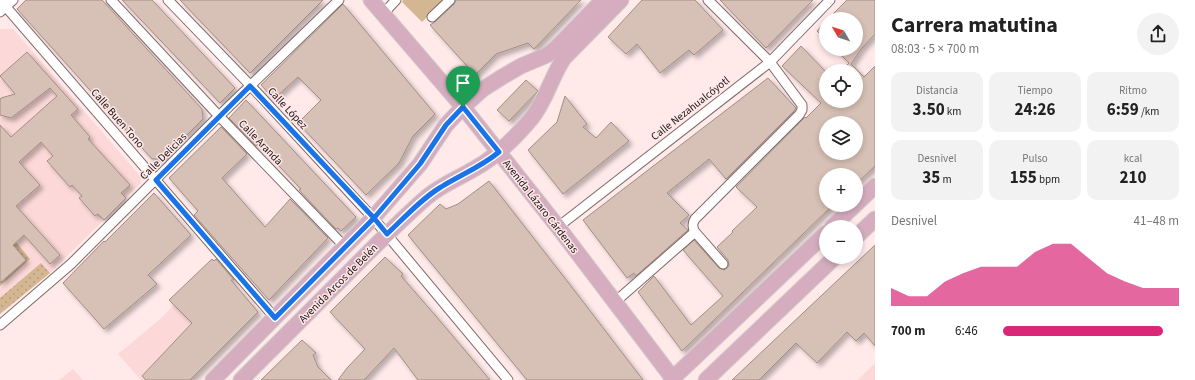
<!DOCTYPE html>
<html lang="es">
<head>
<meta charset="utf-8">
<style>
  :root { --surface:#fff; --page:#f2f2f2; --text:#222; --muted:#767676; --accent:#db2777 }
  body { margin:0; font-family:"Source Sans 3",sans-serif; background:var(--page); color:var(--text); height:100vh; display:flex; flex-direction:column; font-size:15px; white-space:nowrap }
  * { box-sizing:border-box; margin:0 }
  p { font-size:13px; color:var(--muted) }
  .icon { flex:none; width:22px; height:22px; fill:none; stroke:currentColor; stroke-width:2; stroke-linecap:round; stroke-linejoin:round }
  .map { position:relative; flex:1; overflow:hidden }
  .details { display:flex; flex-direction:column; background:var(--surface); width:320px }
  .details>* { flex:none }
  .needle { width:26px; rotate:309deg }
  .tools { position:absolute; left:819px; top:12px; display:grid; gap:8px }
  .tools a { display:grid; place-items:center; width:44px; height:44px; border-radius:50%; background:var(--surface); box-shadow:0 2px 6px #0003; font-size:20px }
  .pin { position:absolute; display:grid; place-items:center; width:34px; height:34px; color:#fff; margin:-41px -17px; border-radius:50% 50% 50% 0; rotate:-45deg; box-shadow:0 0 4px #0007 }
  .pin .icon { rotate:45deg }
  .round { display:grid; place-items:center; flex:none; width:42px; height:42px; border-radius:21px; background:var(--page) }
  .summary { display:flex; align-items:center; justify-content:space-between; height:68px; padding:0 16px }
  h1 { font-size:22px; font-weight:700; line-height:30px }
  .metrics { display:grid; grid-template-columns:repeat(3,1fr); gap:6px; height:68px; padding:4px 16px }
  .metrics div { display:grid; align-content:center; border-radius:10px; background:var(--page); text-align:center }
  .metrics b { font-size:17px; font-weight:700 }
  .metrics small { font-size:11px; font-weight:400 }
  .metrics p { font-size:11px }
  .chart { height:112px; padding:8px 16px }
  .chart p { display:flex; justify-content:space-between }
  .chart svg { width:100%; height:72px; margin-top:4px; fill:var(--accent); opacity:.7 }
  ul { padding:0 16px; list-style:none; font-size:13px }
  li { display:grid; grid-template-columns:64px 48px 1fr; align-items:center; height:30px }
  li i { height:10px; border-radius:5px; background:var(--accent) }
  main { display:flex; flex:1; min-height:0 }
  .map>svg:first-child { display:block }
  .built { fill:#fcd9d8 }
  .green { fill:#d2b792 }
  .garden { fill:url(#garden-dots) }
  .building { fill:#d7c0b5; stroke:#a38d83; fill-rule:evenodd; filter:url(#shadow) }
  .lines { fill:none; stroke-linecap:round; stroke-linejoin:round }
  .street-casing { stroke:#7f6867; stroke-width:11 }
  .primary-casing { stroke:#d1cfcf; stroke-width:17 }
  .street { stroke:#fff; stroke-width:9 }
  .primary { stroke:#d5adbf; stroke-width:15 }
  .route-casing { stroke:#fff; stroke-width:8 }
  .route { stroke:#1a73e8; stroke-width:5 }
  .labels { text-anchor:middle; stroke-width:3; stroke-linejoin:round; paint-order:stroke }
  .street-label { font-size:11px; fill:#1a1111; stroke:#ffe9e9 }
</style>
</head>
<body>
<main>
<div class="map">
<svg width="875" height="380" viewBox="0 0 875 380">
  <defs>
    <pattern id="garden-dots" width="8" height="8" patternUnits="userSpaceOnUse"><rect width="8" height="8" fill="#d2b792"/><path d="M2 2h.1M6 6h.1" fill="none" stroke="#b49c7d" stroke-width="1.8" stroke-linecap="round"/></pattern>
    <filter id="shadow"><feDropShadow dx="3.5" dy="3.5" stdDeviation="2" flood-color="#0004"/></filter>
  </defs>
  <rect width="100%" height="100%" fill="#ffe9e9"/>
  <!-- built -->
  <path class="built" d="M0 29H13L141 177V183L53 270 0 314Z
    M212 259 258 312 190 380H141L118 354 159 320 174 305 169 300Z
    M875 363V380H858Z
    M73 369 83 380H59Z"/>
  <!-- green -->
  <path class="green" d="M403 0H444L422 22 402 2Z"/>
  <!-- garden -->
  <path class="garden" d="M16 242 30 259 0 286V283L26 260 13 245Z
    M41 263 50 273 0 314V298Z"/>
  <!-- building -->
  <path class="building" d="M26 0H102L202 109 203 119 163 159H152L17 9Z
    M122 0H152L235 88 220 103Z
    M180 0H323L250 73Z
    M456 0H581L534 49 528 43 496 54 475 75 430 25 436 21 454 4Z
    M642 0H695L723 30 694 55 689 50 660 73 637 44 626 54 608 37Z
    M720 0H813L766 48Z
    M847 0H875V34L862 48 851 64 864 77 875 66V166L856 184V175H826V205H833L682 351 638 292 654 276 691 325 723 296 683 250 694 240 719 268 724 270 729 266 728 260 717 247 733 232 732 231 757 207 736 187 805 117 806 118 821 103 782 66 801 46 826 72V101H856V71H841L849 63 835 49H856V19H828ZM826 123H856V153H826Z
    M343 4 435 114 413 136 399 163 366 195 298 123 321 100 298 77 274 99 261 85Z
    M826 21V40L817 31Z
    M27 52 78 109 71 115 90 137 88 139 130 185 121 193 126 198 104 220 98 214 95 216 79 198 82 196 72 185 70 187 47 161 53 156 41 142 19 162 40 185 16 206 60 255 50 264 24 235 13 245 26 260 0 283V125L11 137 57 96 50 88 11 118 0 115V100L1 98 15 94 0 76Z
    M768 78 796 108 794 111 726 179 709 159 667 193 689 215 680 223 688 230 636 276 634 273 627 278 583 220Z
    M526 80 538 91 509 121 497 110Z
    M565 96 587 124 583 127 596 138 611 122 629 141 563 194 528 150 557 122Z
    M246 100 356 217 341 231 338 228 336 229 299 190 301 189 258 144 256 146 229 118Z
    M221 127 247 154 222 178 265 227 290 199 328 238 269 300 194 215 198 211 169 178Z
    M489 181 571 286 643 380H527L408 235 440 204 446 209 458 204Z
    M154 193 191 235 148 275 157 284 104 329 63 283 104 241 105 242Z
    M875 245V346L864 333 856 341 847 332 817 363 796 343 759 380H732Z
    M385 257 403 274 401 276 435 315 490 380H418L394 348 364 380H338L347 368 365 349 330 312Z
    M212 259 214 261 216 259 234 280H231L258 312 190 380H146L142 376 192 323 169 300Z
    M302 340 316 353 313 355 318 367 331 380H261Z"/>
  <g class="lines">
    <defs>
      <path id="street" d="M0 0 275 318
        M111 0 219 116 345 247
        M168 0 251 86 373 218 508 380
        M708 0 770 62 802 105V110L799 115 695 219C692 224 692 227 695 232L723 264
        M0 12 13 0
        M383 14 396 0
        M432 17 450 0
        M558 227 770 62 830 0
        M615 302 695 232
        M0 325 71 264 219 116 339 0"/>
      <path id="primary" d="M371 0 463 107 558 227 674 380
        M856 204 875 186
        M832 227 855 205
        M856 237 875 219
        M213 380 373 218 420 164 446 125 463 107 483 89 502 77 521 66 547 55 555 49 603 0
        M241 380C275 346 308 313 342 279 370 251 397 223 427 197 441 185 459 178 474 169 496 157 515 138 531 119 546 101 551 77 564 58L621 0
        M671 380 826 233
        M706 380 835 257"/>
    </defs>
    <!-- street casing -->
    <use href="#street" class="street-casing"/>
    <!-- primary casing -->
    <use href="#primary" class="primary-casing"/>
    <!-- street -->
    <use href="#street" class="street"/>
    <!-- primary -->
    <use href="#primary" class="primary"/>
  </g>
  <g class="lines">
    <defs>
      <path id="route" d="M463 107 446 125 420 164 374 218 275 318 156 180 250 86 374 218 387 234C404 218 421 199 441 187 460 175 481 167 499 152L463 107"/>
    </defs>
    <!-- route casing -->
    <use href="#route" class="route-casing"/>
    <!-- route -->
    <use href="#route" class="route"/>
  </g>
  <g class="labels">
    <!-- street labels -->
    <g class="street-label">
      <text transform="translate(288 108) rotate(47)" y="4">Calle López</text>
      <text transform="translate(690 108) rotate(-38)" y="4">Calle Nezahualcóyotl</text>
      <text transform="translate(118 118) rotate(49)" y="4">Calle Buen Tono</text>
      <text transform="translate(261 142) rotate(46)" y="4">Calle Aranda</text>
      <text transform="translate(163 156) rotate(-45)" y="4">Calle Delicias</text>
      <text transform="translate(541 206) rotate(52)" y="4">Avenida Lázaro Cárdenas</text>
      <text transform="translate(338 283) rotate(-45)" y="4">Avenida Arcos de Belén</text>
    </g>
  </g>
</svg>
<div class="tools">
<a><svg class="needle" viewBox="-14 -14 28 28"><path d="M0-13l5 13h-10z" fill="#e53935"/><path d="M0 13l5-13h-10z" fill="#767676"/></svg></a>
<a><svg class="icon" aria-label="locate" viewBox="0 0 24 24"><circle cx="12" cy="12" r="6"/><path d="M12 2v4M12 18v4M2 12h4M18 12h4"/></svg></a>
<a><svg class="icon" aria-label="layers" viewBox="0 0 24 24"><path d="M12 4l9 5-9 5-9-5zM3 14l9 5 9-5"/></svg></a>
<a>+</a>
<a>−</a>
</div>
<div class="pin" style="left:463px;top:107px;background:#1e9e55"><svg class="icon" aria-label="arrive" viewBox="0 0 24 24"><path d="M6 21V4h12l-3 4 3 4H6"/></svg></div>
</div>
<section class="details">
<div class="summary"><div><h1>Carrera matutina</h1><p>08:03 · 5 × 700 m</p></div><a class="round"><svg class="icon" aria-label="share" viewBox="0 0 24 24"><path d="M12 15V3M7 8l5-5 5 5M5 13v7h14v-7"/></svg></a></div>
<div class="metrics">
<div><p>Distancia</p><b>3.50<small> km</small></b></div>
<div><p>Tiempo</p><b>24:26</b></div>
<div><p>Ritmo</p><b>6:59<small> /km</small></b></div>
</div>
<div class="metrics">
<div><p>Desnivel</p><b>35<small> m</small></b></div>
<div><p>Pulso</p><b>155<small> bpm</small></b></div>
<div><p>kcal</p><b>210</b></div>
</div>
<div class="chart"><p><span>Desnivel</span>41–48 m</p>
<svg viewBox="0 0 160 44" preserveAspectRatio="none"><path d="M0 44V33L10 38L20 38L30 29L40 24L50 20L60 20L70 20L80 11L90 6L100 6L110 15L120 24L130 29L140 33L150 33L160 33V44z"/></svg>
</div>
<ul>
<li><b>700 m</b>6:46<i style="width:91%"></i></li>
</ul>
</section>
</main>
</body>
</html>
